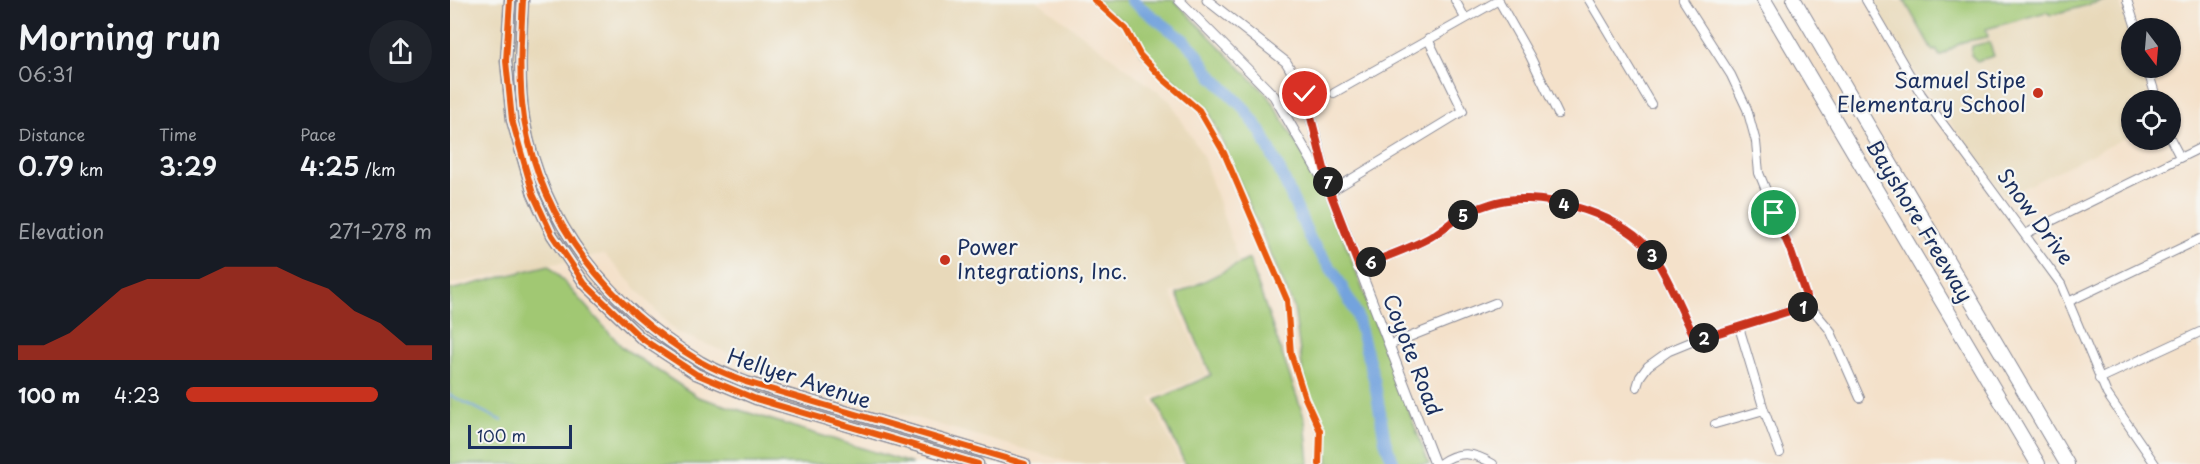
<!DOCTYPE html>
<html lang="en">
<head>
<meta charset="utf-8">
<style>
  :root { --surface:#171b24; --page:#20242c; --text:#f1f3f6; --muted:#9ea1a6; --accent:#c8321e }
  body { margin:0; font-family:"Playpen Sans",sans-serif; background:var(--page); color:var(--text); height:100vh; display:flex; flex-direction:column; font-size:22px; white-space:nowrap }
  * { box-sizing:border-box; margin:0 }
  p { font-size:20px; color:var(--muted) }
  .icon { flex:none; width:33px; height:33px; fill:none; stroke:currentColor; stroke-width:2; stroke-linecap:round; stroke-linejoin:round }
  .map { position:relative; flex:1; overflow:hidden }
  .details { display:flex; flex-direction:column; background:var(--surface); width:450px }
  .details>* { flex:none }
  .needle { width:39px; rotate:164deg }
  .buttons { position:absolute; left:1671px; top:18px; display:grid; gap:12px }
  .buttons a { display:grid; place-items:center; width:60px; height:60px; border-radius:50%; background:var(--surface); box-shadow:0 2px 4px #0004; font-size:30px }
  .scale { position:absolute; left:18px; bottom:15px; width:104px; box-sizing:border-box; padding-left:6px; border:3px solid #1b2f5e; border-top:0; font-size:16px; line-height:21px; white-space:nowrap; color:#1b2f5e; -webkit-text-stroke:4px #f6f6f2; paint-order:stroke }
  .pin { position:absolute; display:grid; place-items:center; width:51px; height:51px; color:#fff; margin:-26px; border:3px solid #fff; border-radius:50%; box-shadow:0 2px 6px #0007 }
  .km { position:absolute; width:30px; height:30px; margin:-15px; border-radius:50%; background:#222; color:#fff; font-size:16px; line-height:30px; text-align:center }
  .round { display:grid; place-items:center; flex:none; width:63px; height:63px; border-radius:32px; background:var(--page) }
  .head { display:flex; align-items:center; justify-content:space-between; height:102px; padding:0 18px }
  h1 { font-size:33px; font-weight:600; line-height:45px }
  .metrics { display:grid; grid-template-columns:repeat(3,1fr); gap:9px; height:102px; padding:6px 18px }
  .metrics div { display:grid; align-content:center }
  .metrics b { font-size:26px; font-weight:600 }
  .metrics small { font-size:16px; font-weight:400 }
  .metrics p { font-size:16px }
  .chart { height:168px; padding:12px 18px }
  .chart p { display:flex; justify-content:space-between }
  .chart svg { width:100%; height:108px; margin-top:6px; fill:var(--accent); opacity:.7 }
  ul { padding:0 18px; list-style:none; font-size:20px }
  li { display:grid; grid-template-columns:96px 72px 1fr; align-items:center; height:45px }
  li i { height:15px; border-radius:8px; background:var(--accent) }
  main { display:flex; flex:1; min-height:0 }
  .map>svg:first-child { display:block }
  .built { fill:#e8d9ba }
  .green { fill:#a1c873; stroke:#5e7c68; stroke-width:1.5 }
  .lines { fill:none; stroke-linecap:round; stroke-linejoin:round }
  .stream { stroke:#73a3dd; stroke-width:2 }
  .river { stroke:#73a3dd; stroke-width:12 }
  .minor-casing { stroke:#888894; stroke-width:10 }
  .tertiary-casing { stroke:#888894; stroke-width:11 }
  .secondary-casing { stroke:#888894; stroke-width:13 }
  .motorway-casing { stroke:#888894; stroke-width:16 }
  .minor { stroke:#fff; stroke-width:8 }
  .tertiary { stroke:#fff; stroke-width:9 }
  .secondary { stroke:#fff; stroke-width:10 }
  .motorway { stroke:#fff; stroke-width:14 }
  .cycleway-casing { stroke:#f6f6f2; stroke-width:10 }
  .cycleway { stroke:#e8590c; stroke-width:6 }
  .route-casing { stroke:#fff; stroke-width:12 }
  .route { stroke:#c8321e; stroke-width:8 }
  .poi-dot { fill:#c8321e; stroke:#f6f6f2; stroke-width:2 }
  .labels { text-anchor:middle; stroke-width:4.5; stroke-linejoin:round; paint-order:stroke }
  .poi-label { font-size:21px; fill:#1b2f5e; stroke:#f6f6f2; text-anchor:end }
  .street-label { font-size:21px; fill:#1b2f5e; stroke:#f6f6f2 }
</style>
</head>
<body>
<main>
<section class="details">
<div class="head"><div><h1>Morning run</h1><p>06:31</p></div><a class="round"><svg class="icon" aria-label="share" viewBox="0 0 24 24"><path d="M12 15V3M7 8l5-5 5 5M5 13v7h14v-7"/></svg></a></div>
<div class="metrics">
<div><p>Distance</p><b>0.79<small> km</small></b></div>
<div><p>Time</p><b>3:29</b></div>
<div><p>Pace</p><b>4:25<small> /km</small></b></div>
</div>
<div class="chart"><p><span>Elevation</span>271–278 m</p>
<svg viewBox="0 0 160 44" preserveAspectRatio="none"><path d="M0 44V38L10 38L20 33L30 24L40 15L50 11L60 11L70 11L80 6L90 6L100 6L110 11L120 15L130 24L140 29L150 38L160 38V44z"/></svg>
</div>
<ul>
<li><b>100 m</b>4:23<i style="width:78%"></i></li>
</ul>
</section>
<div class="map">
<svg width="1750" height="464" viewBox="0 0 1750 464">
  <rect width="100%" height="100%" fill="#f6f6f2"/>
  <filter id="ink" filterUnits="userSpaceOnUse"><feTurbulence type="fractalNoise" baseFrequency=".0167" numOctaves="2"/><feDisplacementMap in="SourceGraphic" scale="12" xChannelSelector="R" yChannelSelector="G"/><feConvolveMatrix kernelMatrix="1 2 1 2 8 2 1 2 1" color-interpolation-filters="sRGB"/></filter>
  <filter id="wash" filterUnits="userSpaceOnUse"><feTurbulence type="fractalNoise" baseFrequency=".008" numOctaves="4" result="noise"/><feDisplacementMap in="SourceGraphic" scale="24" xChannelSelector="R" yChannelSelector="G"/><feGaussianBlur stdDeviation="1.35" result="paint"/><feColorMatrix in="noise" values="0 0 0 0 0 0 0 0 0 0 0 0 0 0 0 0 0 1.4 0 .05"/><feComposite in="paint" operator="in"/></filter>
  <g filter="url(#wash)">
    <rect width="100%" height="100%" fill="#f4e1ca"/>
    <!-- built -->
    <path class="built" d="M0 0H586L720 101 753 156 789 263 721 293 757 374 700 398 731 464H626L375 392 226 332 154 254 0 284Z
      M1669 0 1681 41 1682 68H1690L1700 100H1682L1681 135 1555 197 1473 86 1423 1Z"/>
    <!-- green -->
    <path class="green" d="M641 0H724L820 98 877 195 979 464H878L877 444 855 389 844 308 758 109 691 53 675 23Z
      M1454 0H1656L1601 15 1596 12 1536 29 1538 37 1512 42 1490 56 1486 50 1483 51Z
      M1539 42 1544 56 1527 61 1521 55 1522 46Z
      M799 259 855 420 859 464H735L706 400 761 375 727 294Z
      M99 265 173 348 248 397 463 464H0V290Z"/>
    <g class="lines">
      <!-- stream -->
      <path class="stream" d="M0 395 52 421"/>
      <!-- river -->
      <path class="river" d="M681 0 735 41 745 51 762 76 793 107 811 132 831 173 861 241 885 274 906 313 924 379 935 441 944 464"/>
    </g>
  </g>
  <g filter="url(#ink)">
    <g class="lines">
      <defs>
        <path id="minor" d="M1005 0 1015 18
          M1139 0 1201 104
          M1233 0 1281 75 1297 109 1306 142 1309 173 1340 249 1359 305 1380 330 1410 398
          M1416 0 1471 94 1611 284 1657 394 1705 464
          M1677 0 1686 28
          M1049 1 1080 56 1108 114
          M1697 68 1707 100
          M884 93 1049 0
          M1720 138 1730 157
          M880 192 1013 111 978 39
          M1575 234 1750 148
          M909 267C932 258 956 250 977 239 989 233 999 223 1011 216 1019 211 1031 207 1040 204 1084 188 1166 212 1197 247 1215 269 1232 313 1246 340
          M1620 301 1750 239
          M1289 327 1314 410 1330 453
          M939 345 1045 303
          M1649 379 1750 332
          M1187 387 1190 377 1198 366 1219 351 1246 340 1359 305
          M1265 424 1314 410
          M989 464C1008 450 1024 452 1043 464"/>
        <path id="tertiary" d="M729 0 824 96 874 182
          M757 0 836 62 855 94 880 192 985 464"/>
        <path id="secondary" d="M60 0 56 61 62 120 83 194 102 235 135 284 191 338 246 374 306 399 528 464
          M73 0C71 39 68 79 74 119 92 225 160 307 251 362 265 370 281 376 296 382L575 464"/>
        <path id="motorway" d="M1314 0 1588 464
          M1344 0 1617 464"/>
      </defs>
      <!-- minor casing -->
      <use href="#minor" class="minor-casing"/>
      <!-- tertiary casing -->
      <use href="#tertiary" class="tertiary-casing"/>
      <!-- secondary casing -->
      <use href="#secondary" class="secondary-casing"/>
      <!-- motorway casing -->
      <use href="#motorway" class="motorway-casing"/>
      <!-- minor -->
      <use href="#minor" class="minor"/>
      <!-- tertiary -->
      <use href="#tertiary" class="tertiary"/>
      <!-- secondary -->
      <use href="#secondary" class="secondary"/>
      <!-- motorway -->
      <use href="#motorway" class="motorway"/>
      <defs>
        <path id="cycleway" d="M60 0 56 61 62 120 83 194 102 235 135 284 191 338 246 374 306 399 528 464
          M73 0C71 39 68 79 74 119 92 225 160 307 251 362 265 370 281 376 296 382L575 464
          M644 0 676 29 690 55 713 79 749 110 774 153 837 300 841 354 855 398 870 431 869 464"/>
      </defs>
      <!-- cycleway casing -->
      <use href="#cycleway" class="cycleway-casing"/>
      <!-- cycleway -->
      <use href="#cycleway" class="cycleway"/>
    </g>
  </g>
  <g class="lines" filter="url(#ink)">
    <defs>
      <path id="route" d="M855 94 880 192 909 267C932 258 956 250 977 239 989 233 999 223 1011 216 1019 211 1031 207 1040 204 1084 188 1166 212 1197 247 1215 268 1232 313 1246 340L1359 305 1340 249 1324 213"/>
    </defs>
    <!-- route casing -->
    <use href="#route" class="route-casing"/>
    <!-- route -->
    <use href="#route" class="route"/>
  </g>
  <!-- markers -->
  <g class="poi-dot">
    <circle cx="1588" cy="93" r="6"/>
    <circle cx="495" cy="260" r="6"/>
  </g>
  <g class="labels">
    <!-- poi labels -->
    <g class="poi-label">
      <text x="1576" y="88">Samuel Stipe<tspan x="1576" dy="24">Elementary School</tspan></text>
      <text x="507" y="255" text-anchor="start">Power<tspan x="507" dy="24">Integrations, Inc.</tspan></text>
    </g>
    <!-- street labels -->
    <g class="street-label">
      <text transform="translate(1585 217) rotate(54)" y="7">Snow Drive</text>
      <text transform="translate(1469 221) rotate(59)" y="7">Bayshore Freeway</text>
      <text transform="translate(962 355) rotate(69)" y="7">Coyote Road</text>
      <text transform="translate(349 379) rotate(18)" y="7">Hellyer Avenue</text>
    </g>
  </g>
</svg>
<div class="buttons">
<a><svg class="needle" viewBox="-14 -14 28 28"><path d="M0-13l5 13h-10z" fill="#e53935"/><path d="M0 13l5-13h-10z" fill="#9ea1a6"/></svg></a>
<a><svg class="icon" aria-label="locate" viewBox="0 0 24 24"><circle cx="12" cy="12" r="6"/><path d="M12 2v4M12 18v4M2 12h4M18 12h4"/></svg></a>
</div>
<div class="scale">100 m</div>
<div class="pin" style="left:1324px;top:213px;background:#1e9e55"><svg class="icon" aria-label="arrive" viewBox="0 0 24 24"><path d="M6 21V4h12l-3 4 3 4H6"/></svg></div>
<div class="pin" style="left:855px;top:94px;background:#d93025"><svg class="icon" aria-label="check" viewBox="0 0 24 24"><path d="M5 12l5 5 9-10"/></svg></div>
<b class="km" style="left:1353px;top:307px">1</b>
<b class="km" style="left:1254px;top:338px">2</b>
<b class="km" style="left:1202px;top:255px">3</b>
<b class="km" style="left:1114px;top:204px">4</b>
<b class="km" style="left:1013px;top:215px">5</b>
<b class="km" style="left:921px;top:262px">6</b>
<b class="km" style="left:878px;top:182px">7</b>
</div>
</main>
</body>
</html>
